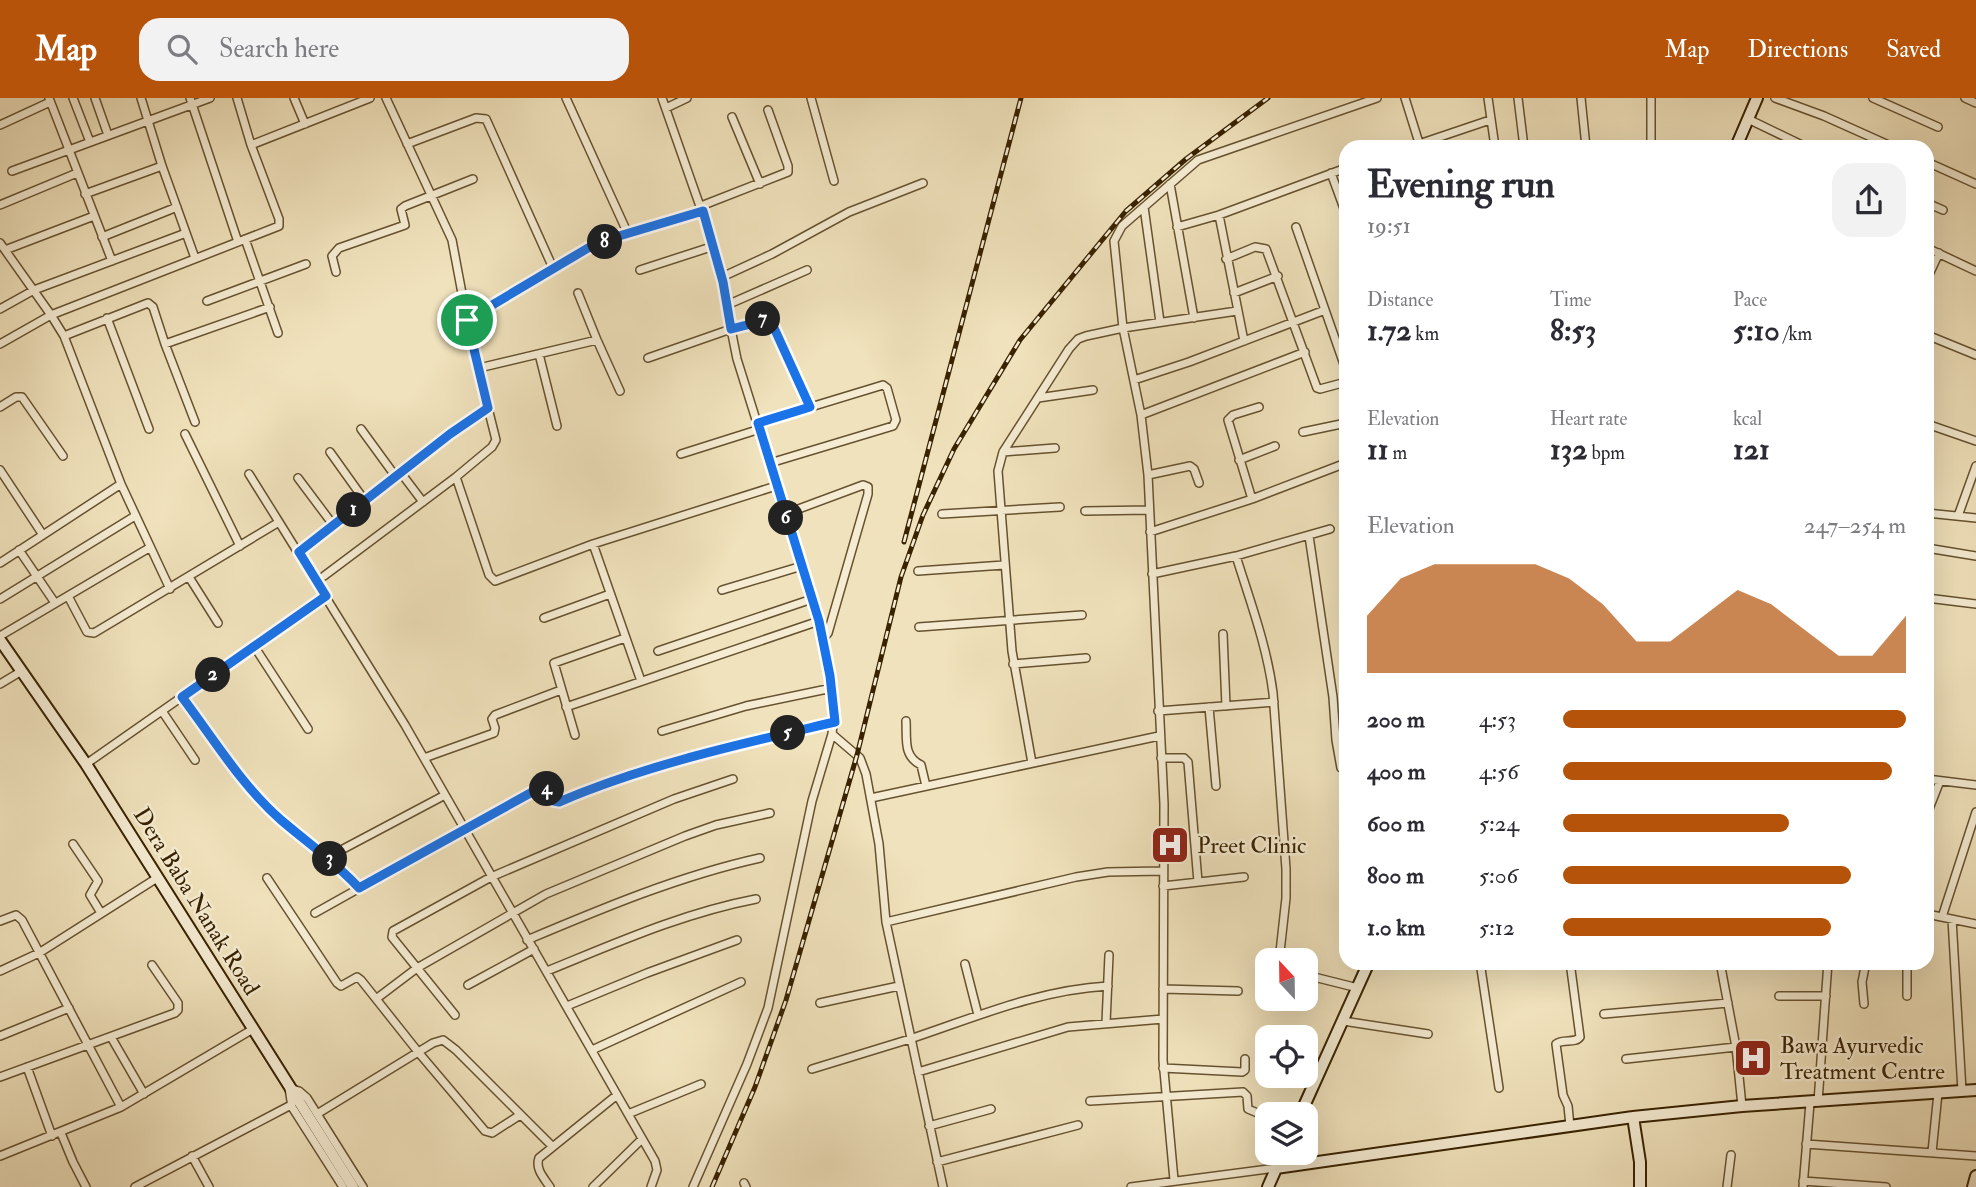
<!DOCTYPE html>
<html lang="en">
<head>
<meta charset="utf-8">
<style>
  :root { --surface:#fff; --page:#f2f2f3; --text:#2b2b33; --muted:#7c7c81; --accent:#b45309 }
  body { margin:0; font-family:"IM FELL Double Pica",serif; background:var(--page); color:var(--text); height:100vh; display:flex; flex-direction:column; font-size:26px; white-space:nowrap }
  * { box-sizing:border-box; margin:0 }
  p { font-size:23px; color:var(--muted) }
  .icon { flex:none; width:38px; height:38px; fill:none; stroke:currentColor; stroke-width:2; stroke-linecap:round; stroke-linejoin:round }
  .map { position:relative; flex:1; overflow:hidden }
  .panel { position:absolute; left:1339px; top:42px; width:595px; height:830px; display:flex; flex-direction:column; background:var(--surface); border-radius:21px; box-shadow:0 7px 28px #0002 }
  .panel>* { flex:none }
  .needle { width:46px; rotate:338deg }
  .controls { position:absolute; left:1255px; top:850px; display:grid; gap:14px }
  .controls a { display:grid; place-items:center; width:63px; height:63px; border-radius:14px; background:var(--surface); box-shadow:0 7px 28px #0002; font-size:35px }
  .pin { position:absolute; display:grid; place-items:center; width:60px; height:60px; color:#fff; margin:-30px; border:4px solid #fff; border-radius:50%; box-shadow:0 2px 7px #0007 }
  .km { position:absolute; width:35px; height:35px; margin:-18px; border-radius:50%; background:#222; color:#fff; font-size:19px; line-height:35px; text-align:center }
  .round { display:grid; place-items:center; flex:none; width:74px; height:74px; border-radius:21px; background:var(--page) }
  .headline { display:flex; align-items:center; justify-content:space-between; height:119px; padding:0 28px }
  h1 { font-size:38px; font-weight:700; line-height:52px }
  .stats { display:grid; grid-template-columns:repeat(3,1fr); gap:10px; height:119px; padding:7px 28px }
  .stats div { display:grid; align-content:center }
  .stats b { font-size:30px; font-weight:700 }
  .stats small { font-size:19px; font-weight:400 }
  .stats p { font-size:19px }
  .chart { height:196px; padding:14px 28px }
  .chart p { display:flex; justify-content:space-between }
  .chart svg { width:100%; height:126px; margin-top:7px; fill:var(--accent); opacity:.7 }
  ul { padding:0 28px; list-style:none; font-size:23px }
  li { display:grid; grid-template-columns:112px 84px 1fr; align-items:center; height:52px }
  li i { height:18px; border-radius:9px; background:var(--accent) }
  header { display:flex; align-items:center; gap:42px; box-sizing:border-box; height:98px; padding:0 35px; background:var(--accent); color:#fff }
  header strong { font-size:33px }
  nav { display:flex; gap:38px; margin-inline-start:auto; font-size:24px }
  .search { width:490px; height:63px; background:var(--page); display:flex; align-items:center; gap:18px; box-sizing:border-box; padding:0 24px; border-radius:21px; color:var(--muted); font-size:26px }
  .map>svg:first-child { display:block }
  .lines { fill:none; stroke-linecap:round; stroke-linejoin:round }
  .street-casing { stroke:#66522f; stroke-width:10 }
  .secondary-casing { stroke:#382200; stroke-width:14 }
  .street { stroke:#f5ecd3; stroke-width:7 }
  .secondary { stroke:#f5ecd3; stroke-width:10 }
  .rail-casing { stroke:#382200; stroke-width:5 }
  .rail { stroke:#f5ecd3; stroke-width:2.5; stroke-dasharray:8; stroke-linecap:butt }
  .route-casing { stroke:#fff; stroke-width:14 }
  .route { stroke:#1a73e8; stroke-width:9 }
  .labels { text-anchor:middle; stroke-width:5; stroke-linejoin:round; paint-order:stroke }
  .poi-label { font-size:23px; fill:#382200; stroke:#f5ecd3; text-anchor:start }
  .street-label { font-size:23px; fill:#382200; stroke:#f5ecd3 }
</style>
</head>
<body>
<header>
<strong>Map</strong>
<div class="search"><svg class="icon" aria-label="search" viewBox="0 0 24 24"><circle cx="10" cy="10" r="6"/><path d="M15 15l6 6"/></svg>Search here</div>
<nav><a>Map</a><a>Directions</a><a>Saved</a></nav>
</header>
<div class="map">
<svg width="1976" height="1089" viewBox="0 0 1976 1089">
  <rect width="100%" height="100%" fill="#f0e2bc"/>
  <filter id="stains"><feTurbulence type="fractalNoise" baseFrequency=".00286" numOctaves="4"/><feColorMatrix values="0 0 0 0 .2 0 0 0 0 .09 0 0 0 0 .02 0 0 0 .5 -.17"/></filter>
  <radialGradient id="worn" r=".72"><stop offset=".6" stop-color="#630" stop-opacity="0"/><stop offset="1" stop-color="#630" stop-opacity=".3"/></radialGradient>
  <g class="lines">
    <defs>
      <path id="street" d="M49 0 112 163
        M73 0 90 44
        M95 0 108 37
        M141 0 162 68 195 160
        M190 0 238 144
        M294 0 305 26
        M566 0 628 136
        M662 0 715 151 737 261 819 523 835 609 832 636 812 703 768 910 747 966 693 1089
        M811 0 834 83
        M1405 0 1420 48
        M1488 0 1495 49
        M1518 0 1524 49
        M1581 0 1586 49
        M1775 0 1824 18 1893 49
        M1873 0 1938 29
        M1965 0 1976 5
        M666 10 687 0
        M732 19 760 86
        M1748 21 1806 49
        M0 27 50 4
        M407 46 476 20 486 21 553 170
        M251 47 370 0
        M1410 49 1490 22
        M1651 49V0
        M1927 64 1976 86
        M12 73 210 0
        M1331 75 1346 116
        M1170 86 1194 220
        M85 96 162 68
        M1927 105 1943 112
        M0 107 77 75
        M701 108 788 74V68L768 12
        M1144 109 1160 224
        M1219 117 1244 243
        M1177 129 1219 117 1346 70
        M1296 129 1346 272
        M102 139 177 109
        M245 141 278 235
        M0 145 51 217 64 238 121 386 170 491
        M1927 150 1976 173
        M5 152 94 118
        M1226 161 1255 149 1266 151 1317 290 1320 291 1346 284
        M640 172 714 148
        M336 174 332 158 339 150 405 127 401 111 405 108 473 81
        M722 179 772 156 849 114 923 85
        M1927 181 1939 155
        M578 195 597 242
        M1234 195 1278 178
        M207 203 306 166
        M727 207 807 172
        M0 211 34 192 186 135
        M107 220 149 331
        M467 222 588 150 619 138 703 113
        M1927 237 1976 257
        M64 238 148 205 153 209 165 246 270 209
        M0 246 51 217 279 128V121L251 47 237 0
        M165 246 195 324
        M539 256 557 328
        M648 260 731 231 770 221 810 309
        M479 270 597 242 620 293
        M1134 282 1189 264 1325 212
        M1038 300 1093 292
        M0 309 16 299H22L63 358
        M1141 317 1305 254
        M758 325 883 287 887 290 896 322 893 328 770 365
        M1927 326 1976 343
        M361 331 396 379
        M1303 334 1346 325
        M185 336 240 448
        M330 354 365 403
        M1003 354 1055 350
        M681 356 760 331
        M1239 362 1275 348
        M0 372 43 437
        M401 375 423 404
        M249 376 279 424
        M1148 377 1190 368 1194 371 1199 385
        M456 379 489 477 495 483 593 446 776 388
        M298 380 334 428
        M1252 401 1228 322 1233 317 1259 309
        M1085 413 1149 412
        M1927 415 1976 420
        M785 416 863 387 868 389V396L828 535 823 541
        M942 416 1060 409
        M1958 418 1976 368
        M1150 434 1252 401 1346 365
        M1309 438 1333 599 1336 642 1341 670
        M593 446 641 583
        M1927 450 1976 458
        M19 452 55 505
        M299 454 450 336 488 310 467 222 452 142 386 0
        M1236 458C1250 503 1267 548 1273 595L1286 771V800L1279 863
        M0 465 121 386
        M918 473 1004 467
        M1152 476 1236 458 1330 431
        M324 478 456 379 492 349 496 342 488 310
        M189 479 218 525
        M722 492 802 468
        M68 498 87 534 94 535 279 424 405 627 655 1063 657 1072 651 1089
        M1927 500 1976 506
        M0 501 135 418
        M544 520 610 496
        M919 529 1082 517
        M1223 536 1226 608
        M0 538 149 450
        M254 548 308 631
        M658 553 812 501
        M1013 566 1086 560
        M0 586 20 574
        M182 599C213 640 242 688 281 722 308 745 335 764 359 790
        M566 609 819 523
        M1209 609 1216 688
        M162 613 195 662
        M1158 613 1274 604
        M906 623C907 642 903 658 921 667L926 688
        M662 633 746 608 832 590
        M832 636 860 660 866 676 879 746 886 824 943 1089
        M575 637 554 565 625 540
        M424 660 494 635 495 630 492 621 495 617 561 592
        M1161 660H1184L1188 664 1198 784
        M1032 665 1012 553 998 373 1003 354 1069 251 1078 241 1086 238 1123 230 1237 213
        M86 666 326 498
        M1927 681 1976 687
        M871 700 1159 638
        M1927 716 1940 683
        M73 746 98 783 90 797 101 815
        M328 759 445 697
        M267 780 337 885 341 888 357 879 361 882 419 955 485 1033 492 1035 520 1017
        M1163 788 1244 779
        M315 815 540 689H546L553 703 559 704C648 666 741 646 835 624
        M1927 816 1976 826
        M1942 819 1976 714
        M1952 821 1962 993
        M0 823 16 817 22 822 121 1009
        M886 824 1076 779 1108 774 1162 773
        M527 842C603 810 679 778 760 760
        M1480 864 1499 990
        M1570 864 1580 939C1575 946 1563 940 1556 946L1563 997 1568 1008 1570 1028
        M1720 864 1736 949 1742 1008
        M1907 864V898
        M965 866 978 917
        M0 873 39 855 157 780
        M547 873C616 845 683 815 756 801
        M1306 877 1358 890
        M468 887 534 851
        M1163 891 1238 893
        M1779 898H1826
        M376 901 417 870 546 796 685 738 716 727 770 715
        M820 905 899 888
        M1864 906 1862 884 1866 864
        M567 908 647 875 737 842
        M1604 916 1728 905
        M455 917 392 839 393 833 491 779 674 701 733 681
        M1343 923 1428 936
        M1106 925 1109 857
        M0 938 69 910
        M111 939 144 996
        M592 952 741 884
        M1626 961 1736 949
        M27 969 52 1038
        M1163 970 1242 974 1245 972V961
        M812 971C845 961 878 951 910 941 976 919 1038 892 1108 888
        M918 974 1068 929 1163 921
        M0 979 175 915 178 912V905L152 867
        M1090 1003 1243 994 1247 998 1248 1011 1267 1019
        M1818 1004 1828 864
        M317 1016 433 945 443 942 456 952 552 1048
        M628 1016 701 986
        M929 1028 991 1011
        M61 1035 73 1064 86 1089
        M1806 1046 1976 1058
        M1932 1054 1938 995
        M0 1058 121 1009 253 931
        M192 1058 209 1089
        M937 1064 1078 1027
        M1174 1082 1163 962 1164 706 1148 377 1141 317 1123 230 1114 143 1122 128 1198 62 1377 0
        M1803 1083 1886 1089
        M744 1085 746 1089
        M135 1089 291 1007
        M343 1089 292 1009 289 990 299 993 307 1000 363 1089
        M550 1089C544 1080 535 1071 539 1060L617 997
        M593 1089 642 1041
        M1131 1089 1276 1070
        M1727 1089 1731 1057
        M1803 1089 1810 1005"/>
      <path id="secondary" d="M1736 49 1757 0
        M0 542 86 666 353 1089
        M1300 1017 1369 864
        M1633 1019 1640 1064V1089
        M1276 1070 1633 1019 1742 1008 1976 992
        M1268 1089 1283 1055
        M1973 1089 1976 1078"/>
    </defs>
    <!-- street casing -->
    <use href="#street" class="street-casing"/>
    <!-- secondary casing -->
    <use href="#secondary" class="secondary-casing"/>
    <!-- street -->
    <use href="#street" class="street"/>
    <!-- secondary -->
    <use href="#secondary" class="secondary"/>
    <defs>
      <path id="rail" d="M904 444 1021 0
        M712 1089 755 989 786 902 857 657 901 479 923 417 954 351 1020 242 1126 113 1186 61 1268 0"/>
    </defs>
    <!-- rail casing -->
    <use href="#rail" class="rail-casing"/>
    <!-- rail -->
    <use href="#rail" class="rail"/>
  </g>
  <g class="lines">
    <defs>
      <path id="route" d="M703 113 723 184 731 231 770 221 810 309 758 325 819 523 830 578 835 624C741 646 648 666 559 704L554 703 543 688 359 790C335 764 308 745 281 722 242 688 213 640 182 599L326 498 299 454 450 336 488 310 467 222 588 150 619 138Z"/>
    </defs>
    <!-- route casing -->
    <use href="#route" class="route-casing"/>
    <!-- route -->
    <use href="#route" class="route"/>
  </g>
  <!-- icons -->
  <defs>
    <symbol id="hospital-square" viewBox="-11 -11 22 22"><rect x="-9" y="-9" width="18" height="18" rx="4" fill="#8f2418" stroke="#f5ecd3"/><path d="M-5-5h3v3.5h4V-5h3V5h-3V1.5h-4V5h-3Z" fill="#fff"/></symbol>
  </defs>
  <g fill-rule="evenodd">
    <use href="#hospital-square" x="1148" y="725" width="44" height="44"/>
    <use href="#hospital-square" x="1731" y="938" width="44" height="44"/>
  </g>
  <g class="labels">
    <!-- poi labels -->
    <g class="poi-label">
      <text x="1197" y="755">Preet Clinic</text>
      <text x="1780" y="955">Bawa Ayurvedic<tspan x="1780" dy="26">Treatment Centre</tspan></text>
    </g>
    <!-- street labels -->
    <g class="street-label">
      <text transform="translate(197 803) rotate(58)" y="8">Dera Baba Nanak Road</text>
    </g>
  </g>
  <rect width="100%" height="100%" filter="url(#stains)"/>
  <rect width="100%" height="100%" fill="url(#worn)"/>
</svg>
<div class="controls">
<a><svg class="needle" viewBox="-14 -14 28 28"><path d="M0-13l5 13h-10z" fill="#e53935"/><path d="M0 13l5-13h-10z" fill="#7c7c81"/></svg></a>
<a><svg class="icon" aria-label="locate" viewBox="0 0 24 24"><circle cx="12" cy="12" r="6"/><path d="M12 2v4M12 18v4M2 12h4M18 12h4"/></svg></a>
<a><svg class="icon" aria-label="layers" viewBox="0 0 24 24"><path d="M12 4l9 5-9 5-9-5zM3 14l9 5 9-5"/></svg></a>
</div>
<div class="pin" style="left:467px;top:222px;background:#1e9e55"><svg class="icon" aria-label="arrive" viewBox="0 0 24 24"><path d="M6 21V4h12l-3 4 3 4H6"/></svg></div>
<b class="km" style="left:354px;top:412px">1</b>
<b class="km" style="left:213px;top:577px">2</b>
<b class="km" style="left:330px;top:761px">3</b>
<b class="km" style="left:547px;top:691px">4</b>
<b class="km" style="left:788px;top:635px">5</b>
<b class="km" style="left:786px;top:420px">6</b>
<b class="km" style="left:763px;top:221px">7</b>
<b class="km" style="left:605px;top:144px">8</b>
<section class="panel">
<div class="headline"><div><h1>Evening run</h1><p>19:51</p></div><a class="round"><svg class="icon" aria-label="share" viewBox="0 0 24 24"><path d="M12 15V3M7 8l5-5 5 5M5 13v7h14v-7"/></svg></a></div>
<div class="stats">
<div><p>Distance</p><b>1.72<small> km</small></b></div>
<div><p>Time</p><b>8:53</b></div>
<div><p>Pace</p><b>5:10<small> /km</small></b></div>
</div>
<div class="stats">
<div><p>Elevation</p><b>11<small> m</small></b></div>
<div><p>Heart rate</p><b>132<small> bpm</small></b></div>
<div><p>kcal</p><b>121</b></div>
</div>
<div class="chart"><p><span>Elevation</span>247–254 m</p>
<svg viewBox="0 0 160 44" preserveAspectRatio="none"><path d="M0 44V24L10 11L20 6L30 6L40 6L50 6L60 11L70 20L80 33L90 33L100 24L110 15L120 20L130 29L140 38L150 38L160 24V44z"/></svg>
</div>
<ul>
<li><b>200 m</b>4:53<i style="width:100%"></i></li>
<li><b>400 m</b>4:56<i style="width:96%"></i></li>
<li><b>600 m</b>5:24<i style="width:66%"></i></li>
<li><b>800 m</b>5:06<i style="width:84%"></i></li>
<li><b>1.0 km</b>5:12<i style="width:78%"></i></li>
</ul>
</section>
</div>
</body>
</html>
